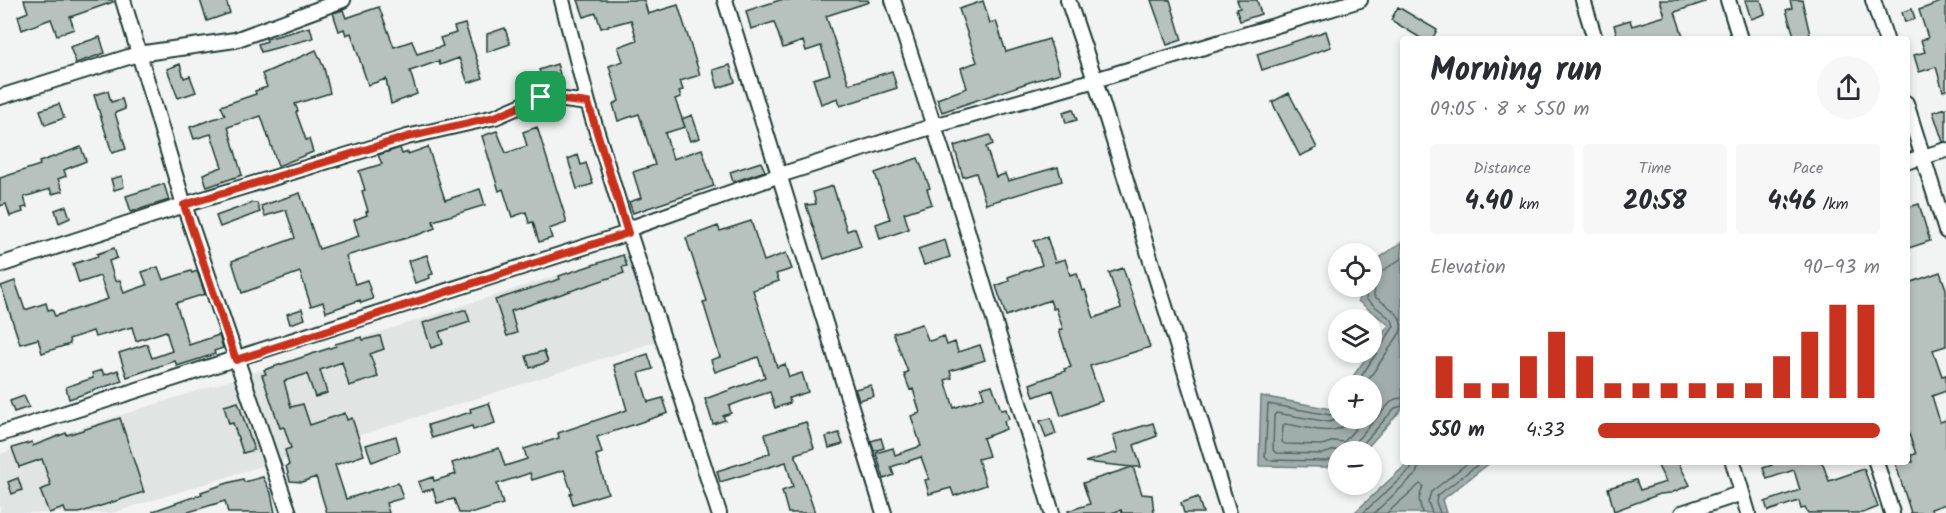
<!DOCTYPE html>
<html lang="en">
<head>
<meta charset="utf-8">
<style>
  :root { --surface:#fff; --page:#f7f7f7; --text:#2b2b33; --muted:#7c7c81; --accent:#c8321e }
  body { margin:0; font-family:Kalam,sans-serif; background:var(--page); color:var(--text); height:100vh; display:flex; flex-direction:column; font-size:22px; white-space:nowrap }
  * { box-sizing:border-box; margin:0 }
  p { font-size:20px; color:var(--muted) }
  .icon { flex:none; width:33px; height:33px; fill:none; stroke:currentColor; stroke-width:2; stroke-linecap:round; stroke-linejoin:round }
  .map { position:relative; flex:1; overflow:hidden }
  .details { position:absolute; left:1400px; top:36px; width:510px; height:429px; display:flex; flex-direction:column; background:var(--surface); border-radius:6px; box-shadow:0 3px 9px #0003 }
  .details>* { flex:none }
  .fabs { position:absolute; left:1328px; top:243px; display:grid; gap:12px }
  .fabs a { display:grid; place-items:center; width:54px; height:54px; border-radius:50%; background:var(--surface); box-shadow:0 3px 9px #0003; font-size:30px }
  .pin { position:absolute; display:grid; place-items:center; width:51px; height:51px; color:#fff; margin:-26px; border-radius:12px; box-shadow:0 3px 9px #0006 }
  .round { display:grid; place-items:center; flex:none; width:63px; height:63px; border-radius:32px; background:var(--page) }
  .headline { display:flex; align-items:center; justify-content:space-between; height:102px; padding:0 30px }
  h1 { font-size:33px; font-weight:700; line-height:45px }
  .metrics { display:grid; grid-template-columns:repeat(3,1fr); gap:9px; height:102px; padding:6px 30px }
  .metrics div { display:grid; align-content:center; border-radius:6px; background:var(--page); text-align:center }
  .metrics b { font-size:26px; font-weight:700 }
  .metrics small { font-size:16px; font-weight:400 }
  .metrics p { font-size:16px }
  .chart { height:168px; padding:12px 30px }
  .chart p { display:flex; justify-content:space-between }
  .chart svg { width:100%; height:108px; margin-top:6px; stroke:var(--accent); stroke-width:6 }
  ul { padding:0 30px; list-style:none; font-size:20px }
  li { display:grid; grid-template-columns:96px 72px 1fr; align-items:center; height:45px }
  li i { height:15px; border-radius:8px; background:var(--accent) }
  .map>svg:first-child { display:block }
  .built { fill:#e0e4e3 }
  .water { fill:#a1adaa; stroke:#6d807b; stroke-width:1.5 }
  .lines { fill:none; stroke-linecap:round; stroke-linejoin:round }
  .shore { stroke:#536a63; stroke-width:1.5 }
  .building { fill:#b7c1bd; stroke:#1f3d34; stroke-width:1.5 }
  .minor-casing { stroke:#1f3d34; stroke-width:18 }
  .minor { stroke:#fff; stroke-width:14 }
  .route-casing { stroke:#fff; stroke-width:12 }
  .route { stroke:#c8321e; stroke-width:8 }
</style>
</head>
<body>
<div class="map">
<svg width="1946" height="513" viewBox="0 0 1946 513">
  <rect width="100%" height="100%" fill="#f2f3f3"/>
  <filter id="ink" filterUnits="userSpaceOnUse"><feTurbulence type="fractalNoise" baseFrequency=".0167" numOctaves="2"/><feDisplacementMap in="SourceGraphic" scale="12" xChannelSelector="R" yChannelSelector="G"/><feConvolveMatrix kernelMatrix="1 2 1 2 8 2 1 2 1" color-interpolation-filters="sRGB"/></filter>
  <g filter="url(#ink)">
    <!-- built -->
    <path class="built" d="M636 250 655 342 112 513H0V454Z"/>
    <!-- water -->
    <path class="water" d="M1402 242V409L1364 451 1338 452V463L1326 467 1259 466 1261 396 1331 409 1338 399V418H1371V386L1347 385 1389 325 1358 301 1362 287 1371 286V264Z
      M1409 462H1491L1442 500 1446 513H1354Z"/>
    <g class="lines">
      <!-- shore -->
      <path class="shore" d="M1355 386 1394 326 1392 320 1366 299 1367 286
        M1364 386 1400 333C1407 314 1386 306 1374 296L1375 286 1372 278 1402 258
        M1338 410 1330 415 1268 404 1265 457 1268 460 1325 461 1338 458
        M1341 418 1329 422 1276 413 1274 416 1273 450 1276 453 1323 454 1335 450 1343 452
        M1352 418C1336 441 1307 426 1285 424L1283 426 1282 442 1285 444 1322 445 1334 441 1344 442 1364 418
        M1353 452 1356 441 1390 403 1395 399 1402 398
        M1360 452 1362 445 1395 408 1402 406
        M1363 513 1411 469 1413 462
        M1374 513 1416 474 1420 462
        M1387 513 1420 484 1423 486 1419 499 1422 513
        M1432 513 1428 502 1431 492 1469 462
        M1440 513 1436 502 1437 496 1481 462"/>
    </g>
    <!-- building -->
    <path class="building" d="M24 0H112L113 2 70 17 74 29 57 35 51 19 22 30 18 16 28 12Z
      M200 0H226L230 13 207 21Z
      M578 0H644L648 14 678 5 700 75 680 81 683 90 679 91 681 97 675 99 685 127 665 133 673 159 702 149 714 186 633 213 629 202 641 198 633 172 655 165 639 114 618 121 613 104 619 101 609 66 623 61 618 47 637 40 631 20 601 28 596 13 584 17Z
      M780 0H868L869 2 826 16 849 84 892 71 897 88 840 106 838 98 821 104 813 79 830 74 821 46 806 51 803 41 783 48 774 22 751 29 746 11Z
      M1151 0H1170L1182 40 1167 45Z
      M1237 0H1257L1261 14 1240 21 1236 9 1240 8Z
      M1660 0H1704L1705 2 1675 12 1684 39H1654L1653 35 1638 39H1618L1614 25 1630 20 1632 26 1665 16Z
      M1745 0H1761L1765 14 1751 19Z
      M1790 0H1802L1811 39H1795L1786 10 1792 8Z
      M1946 0V90L1943 91 1936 67 1919 72 1914 55 1925 52 1921 40 1928 38 1919 10Z
      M983 1 990 23 996 21 1006 52 1049 39 1060 73 1030 82 942 112 937 99 967 88 961 68 977 62 959 9Z
      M379 7 394 47 412 41 417 54 443 46 440 38 456 33 454 27 465 24 483 78 468 83 459 58 440 65 439 61 410 71 417 94 391 104 386 79 368 85 351 33 346 35 344 29 339 31 333 13 343 10 346 18Z
      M1398 7 1437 30 1432 39H1422L1391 20Z
      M1912 9 1915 19 1905 22 1902 12Z
      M310 27 313 38 261 52 258 44 267 41 266 39Z
      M505 28 510 44 487 52V34Z
      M1326 31 1331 47 1262 70 1257 54Z
      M100 37 105 53 76 63 70 47Z
      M316 50 324 68 330 93 295 104 298 111 296 112 306 140 309 139 313 152 278 166 261 116 228 127 242 175 207 187 203 174 222 167 211 134 194 139 190 127 225 115 221 106 256 94 255 91 267 87 262 74Z
      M180 64 184 78 190 76 196 92 178 98 167 69Z
      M557 64 560 74 543 80 539 70Z
      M730 65 735 82 718 88 713 70Z
      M108 91 111 102 122 99 125 109 115 113 126 149 112 153 94 95Z
      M1289 93 1317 148 1300 156 1272 102Z
      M59 104 64 118 45 125 40 110Z
      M1946 108V141L1943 142 1933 112Z
      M1073 109 1077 120 1066 123 1063 112Z
      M692 115 700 138 690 141 682 119Z
      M537 127 566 219V223L549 229 552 238 539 242 533 222 529 223 526 212 512 217 503 189 499 191 482 136 497 131 506 153 527 146 523 132Z
      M990 135 993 144 986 147 996 177 1005 174 1008 181 1058 167 1062 181 986 204 976 173 963 177 954 146Z
      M81 147 86 161 64 170 66 176 58 179 63 191 52 194 50 189 24 197 27 207 22 208 23 212 10 216 6 204 0 206V178L40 165 39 162Z
      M428 147 445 200 480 189 485 205 433 221 435 228 420 234 346 256 355 284 367 280 373 299 361 303 360 300 326 312 323 302 311 306 300 272 242 293 232 261 295 238 286 210 265 216 261 206 300 193 319 249 359 236 354 220 367 215 366 212 368 211 362 191 365 190 359 171 382 164 378 155 400 148 402 154 408 152V154Z
      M578 155 581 165 586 163 593 184 577 189 568 159Z
      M918 158 930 188 927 189 932 204 904 213 909 229 880 239 876 224 890 219 875 173Z
      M761 162 765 171 733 182 730 172Z
      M122 176 124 187 114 190 111 179Z
      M164 184 169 200 131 212 126 196Z
      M833 186 847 231 855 228 861 246 824 259 806 205 816 204 813 192Z
      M252 203H257L260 212 220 227 216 216Z
      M1919 204 1930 241 1906 249V208Z
      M66 206 70 218 59 223 55 210Z
      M751 221 764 261 786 253 792 269 776 274 779 281 753 290 777 367 785 364 789 377 802 373 808 392 789 398 790 403 775 408 770 392 745 400 729 406 731 413 723 416 725 420 713 424 705 399 765 377 758 357 715 372 711 360 720 357 703 302 707 301 686 238 718 226 720 231Z
      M1047 237 1055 262 1065 259 1070 275 1077 273 1082 291 1085 290 1094 318 1121 308 1109 273 1123 268 1150 347 1090 366 1102 401 1061 416 1053 390 1034 397 1030 384 1065 371 1064 369 1071 367 1059 330 1063 329 1056 308 1053 309 1050 300 1006 316 996 286 1009 281 1008 277 1042 265 1034 241Z
      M945 240 950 257 924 265 918 249Z
      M114 248 117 258 109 261 115 281 120 280 124 293 147 285 142 272 158 267 163 280 191 271 192 273 197 271 205 294 176 303 189 345 219 335 223 348 214 351 215 354 177 366 175 361 127 377 119 353 147 344 152 358 172 351 166 331 136 341 132 327 95 337 93 331 69 339 70 344 42 353 38 339 20 344 1 286 15 281 25 310 46 303 48 310 52 309 55 316 108 299 100 276 79 283 73 264 98 256 97 254Z
      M427 255 433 274 429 275 430 278 415 283 408 261Z
      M623 255 627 266 622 267 624 273 511 311 517 333 507 336 495 300 560 279 559 276Z
      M1940 272 1946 289V346L1933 350 1942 376 1946 375V391L1932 396 1940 422 1946 420V504L1931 509 1932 513H1911L1895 462H1913L1911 455 1916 454 1906 426V284Z
      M302 309 305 319 290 324 287 314Z
      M463 310H466L470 322 439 332 443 344 431 348 423 323Z
      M922 324 928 340 930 341 944 336 947 345 955 342 958 352 980 345 985 360 950 371 952 378 945 380 954 408 984 397 981 388 992 385 1001 410 1006 409 1009 419 1004 421 1006 429 983 438 989 456 978 459 986 485 954 496 951 488 929 494 925 480 929 479 921 457 891 467 894 475 884 479 876 453 893 448 895 455 921 446 911 416 920 413 913 389 910 390 904 374 908 372 893 333Z
      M380 336 384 349 370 354 378 377 349 386 342 362 320 370 327 393 315 397 307 374 284 381 291 407 303 404 310 425 345 413 347 420 352 418 364 455 335 465 346 499 398 483 403 498 386 503 389 513H327L316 477 302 482 290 481 286 466 289 465 285 450 291 448 284 427 280 428 262 375 266 374 264 370 336 346 335 344 362 337 363 340Z
      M544 351 548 362 530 368 526 356Z
      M648 354 653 369 639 373 648 402 663 398 668 413 597 437 602 453 596 455 608 493 573 504 570 494 572 493 564 470 532 480 530 473 497 484 503 504 474 513H459L454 499 437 503 433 489 422 492 418 482 433 477 434 481 456 474 452 463 499 448 505 466 527 459 524 449 559 438 558 433 627 410 614 365Z
      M102 370 104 375 118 370 122 381 69 399 66 387 93 378 92 373Z
      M871 385 874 396 859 400 855 389Z
      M24 396 29 407 14 412 10 401Z
      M238 402 254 450 243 453 233 423 229 424 224 406Z
      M489 403 495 423 473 430 472 426 432 438 428 425 471 412 470 409Z
      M120 418 144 492 79 513H66L64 508 49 513 40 490 51 486 42 459 19 467 12 448 32 442 33 446 66 433 67 435Z
      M1051 418 1056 434 1046 438 1040 421Z
      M806 422 814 448 795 454 815 513H788L782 491 793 487 786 462 720 482 717 471 764 456V455L770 453 765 434Z
      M1153 423 1157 436 1134 445 1141 467H1133L1142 494 1152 495 1154 513H1122L1121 510 1111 513H1069L1068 511 1090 504 1083 483 1132 467 1085 462 1118 452 1113 435Z
      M839 433 843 444 829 448 826 437Z
      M396 436 400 451 372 462 366 445Z
      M881 438 884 448 874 451 871 441Z
      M1656 462H1678L1690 485 1671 493 1660 494 1614 511 1608 488 1636 480 1640 490 1666 482Z
      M1771 462H1822L1829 481 1864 469 1878 507 1863 513H1808L1805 508 1801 509 1799 501 1768 511 1765 502 1800 490 1794 470 1767 479 1763 468 1772 465Z
      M263 477 271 493 275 513H228L225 501 185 513H153V511L202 494 201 492 228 483 243 479 244 482Z
      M18 478 22 490 12 494 8 482Z
      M1198 497 1203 513H1184L1181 503Z"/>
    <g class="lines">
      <defs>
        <path id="minor" d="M123 0 184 205 289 513
          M562 0 588 103 628 233
          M725 0 884 513
          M893 0 962 213 1052 513
          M1068 0 1095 80 1229 513
          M1583 0 1595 39
          M1728 0 1740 39
          M1873 0 1886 39
          M0 97 138 54 235 40 343 0
          M1906 103 1946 231
          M1906 162 1946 150
          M628 229 719 513
          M0 265 184 205 407 137 495 117 541 97 588 103
          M0 434 628 233V229L780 175 934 126 1095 80 1360 0
          M1733 462 1748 513
          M1876 462 1892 513
          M1682 513 1742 493"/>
      </defs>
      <!-- minor casing -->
      <use href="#minor" class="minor-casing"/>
      <!-- minor -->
      <use href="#minor" class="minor"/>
    </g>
  </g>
  <g class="lines" filter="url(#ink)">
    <defs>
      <path id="route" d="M541 97 588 103 628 233 236 360 184 205 407 137 495 117Z"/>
    </defs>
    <!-- route casing -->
    <use href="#route" class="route-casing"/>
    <!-- route -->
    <use href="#route" class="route"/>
  </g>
</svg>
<div class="fabs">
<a><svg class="icon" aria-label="locate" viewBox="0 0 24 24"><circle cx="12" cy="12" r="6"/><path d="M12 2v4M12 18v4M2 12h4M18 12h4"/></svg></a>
<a><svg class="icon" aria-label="layers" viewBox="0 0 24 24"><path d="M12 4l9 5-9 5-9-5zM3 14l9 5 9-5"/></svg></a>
<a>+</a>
<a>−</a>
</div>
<div class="pin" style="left:541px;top:97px;background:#1e9e55"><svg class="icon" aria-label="arrive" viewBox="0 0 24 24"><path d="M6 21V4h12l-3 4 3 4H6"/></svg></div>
<section class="details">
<div class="headline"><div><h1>Morning run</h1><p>09:05 · 8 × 550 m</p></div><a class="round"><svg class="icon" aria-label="share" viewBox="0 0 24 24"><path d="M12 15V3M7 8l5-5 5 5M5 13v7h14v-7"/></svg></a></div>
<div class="metrics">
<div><p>Distance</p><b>4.40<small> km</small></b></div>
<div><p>Time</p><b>20:58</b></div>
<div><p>Pace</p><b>4:46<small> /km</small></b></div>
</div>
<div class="chart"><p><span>Elevation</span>90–93 m</p>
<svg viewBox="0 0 160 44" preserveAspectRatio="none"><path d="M5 44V27M15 44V38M25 44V38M35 44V27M45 44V17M55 44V27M65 44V38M75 44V38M85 44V38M95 44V38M105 44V38M115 44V38M125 44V27M135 44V17M145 44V6M155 44V6"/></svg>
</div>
<ul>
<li><b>550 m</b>4:33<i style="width:100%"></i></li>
</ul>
</section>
</div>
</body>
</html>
